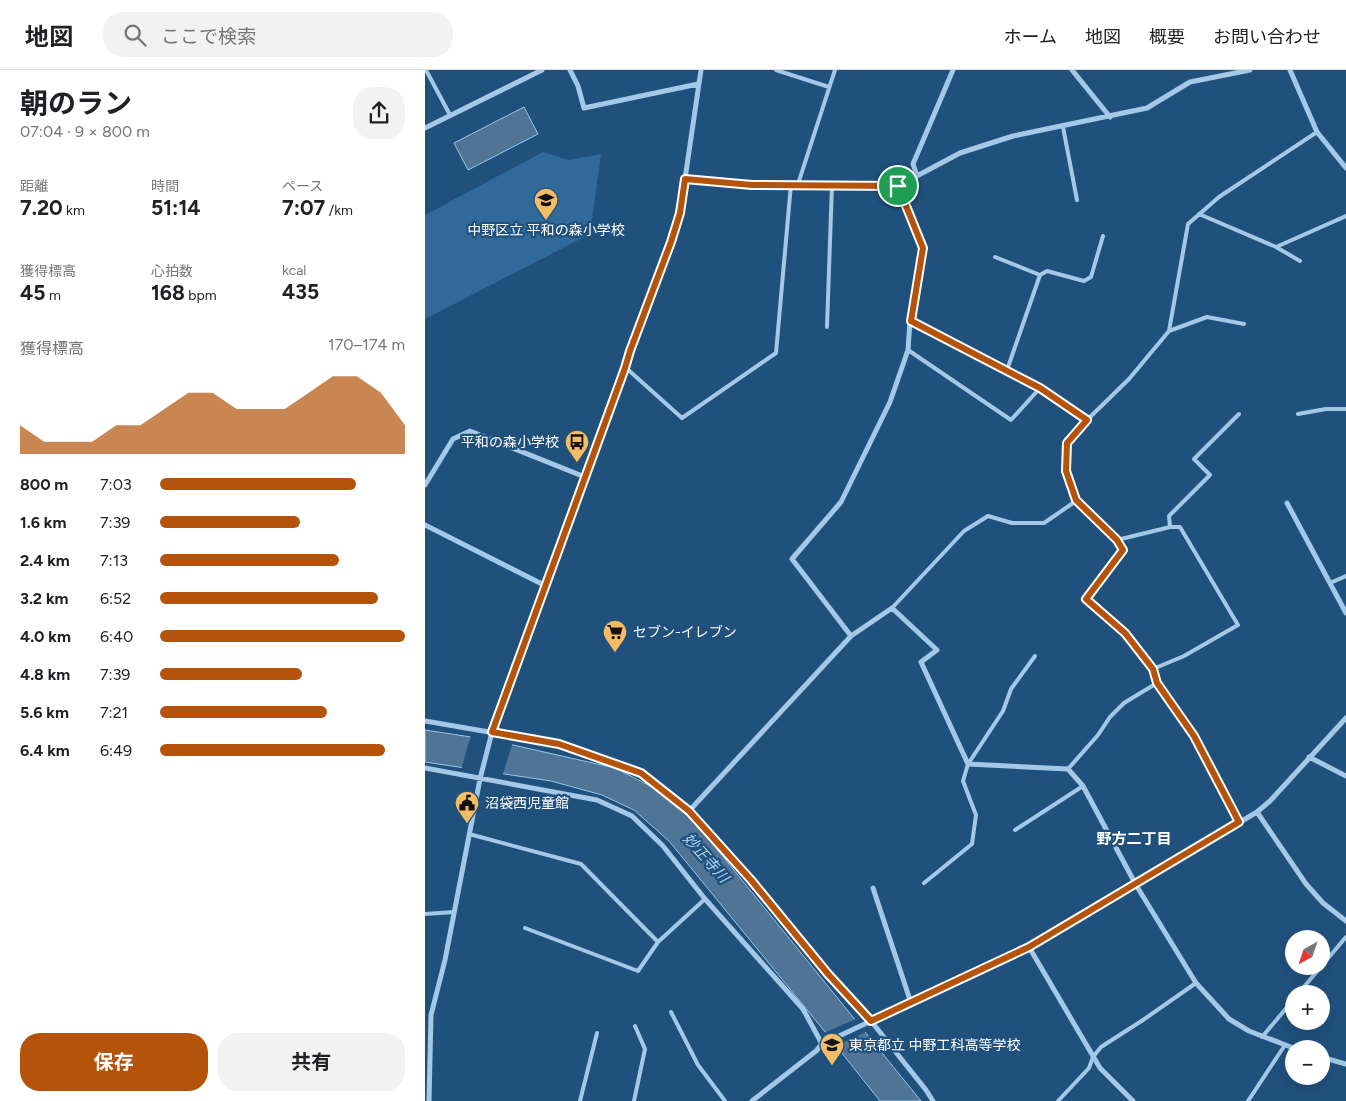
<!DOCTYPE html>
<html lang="ja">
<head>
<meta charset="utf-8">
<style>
  :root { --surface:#fff; --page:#f2f2f2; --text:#202124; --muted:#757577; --line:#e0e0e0; --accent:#b45309 }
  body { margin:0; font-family:Figtree,"Noto Sans JP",sans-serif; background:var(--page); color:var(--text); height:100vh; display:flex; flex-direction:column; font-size:19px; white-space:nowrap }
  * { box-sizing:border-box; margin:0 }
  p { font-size:16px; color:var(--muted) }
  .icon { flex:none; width:28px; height:28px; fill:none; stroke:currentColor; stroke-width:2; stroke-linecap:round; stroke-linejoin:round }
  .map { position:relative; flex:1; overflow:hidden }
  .drawer { display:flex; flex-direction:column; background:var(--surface); width:425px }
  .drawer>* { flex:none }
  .needle { width:32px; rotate:220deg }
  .fabs { position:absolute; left:860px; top:860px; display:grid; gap:10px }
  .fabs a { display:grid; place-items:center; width:45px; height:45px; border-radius:50%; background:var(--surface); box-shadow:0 5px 20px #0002; font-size:25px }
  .pin { position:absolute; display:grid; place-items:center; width:42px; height:42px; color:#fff; margin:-21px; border:2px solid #fff; border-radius:50%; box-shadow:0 1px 5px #0007 }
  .round { display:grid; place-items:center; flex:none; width:52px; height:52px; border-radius:20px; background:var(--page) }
  .headline { display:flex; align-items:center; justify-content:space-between; height:85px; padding:0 20px }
  h1 { font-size:28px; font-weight:700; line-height:38px }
  .stats { display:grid; grid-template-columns:repeat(3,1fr); gap:8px; height:85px; padding:5px 20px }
  .stats div { display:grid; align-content:center }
  .stats b { font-size:21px; font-weight:700 }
  .stats small { font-size:14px; font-weight:400 }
  .stats p { font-size:14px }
  .chart { height:140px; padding:10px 20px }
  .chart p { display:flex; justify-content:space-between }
  .chart svg { width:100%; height:90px; margin-top:5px; fill:var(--accent); opacity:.7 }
  .cta { display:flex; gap:10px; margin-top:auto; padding:10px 20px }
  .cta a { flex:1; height:58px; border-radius:20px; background:var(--accent); color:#fff; font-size:20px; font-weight:700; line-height:58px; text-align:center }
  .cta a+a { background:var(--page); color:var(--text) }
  ul { padding:0 20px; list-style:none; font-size:16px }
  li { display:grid; grid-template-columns:80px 60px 1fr; align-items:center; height:38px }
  li i { height:12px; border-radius:6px; background:var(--accent) }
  header { display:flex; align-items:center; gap:30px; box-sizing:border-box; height:70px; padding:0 25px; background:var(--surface); border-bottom:1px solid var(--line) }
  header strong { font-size:24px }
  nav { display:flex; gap:28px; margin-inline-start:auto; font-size:18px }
  .search { width:350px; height:45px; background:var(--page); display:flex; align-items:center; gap:12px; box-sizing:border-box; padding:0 18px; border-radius:20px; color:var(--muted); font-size:19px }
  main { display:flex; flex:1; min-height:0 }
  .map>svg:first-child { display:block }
  .green { fill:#30699a }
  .water { fill:#507495; stroke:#97c4e8 }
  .pier { fill:#20517d }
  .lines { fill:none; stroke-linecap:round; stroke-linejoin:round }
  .service { stroke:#a4c8e7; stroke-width:4 }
  .minor { stroke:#a4c8e7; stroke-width:5 }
  .route-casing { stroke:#fff; stroke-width:10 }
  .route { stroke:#b45309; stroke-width:6 }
  .labels { text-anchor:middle; stroke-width:4.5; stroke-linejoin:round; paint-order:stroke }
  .poi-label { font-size:14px; fill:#fff; stroke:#20517d; text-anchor:start }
  .neighbourhood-label { font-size:15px; font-weight:bold; fill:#fff; stroke:#20517d }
  .water-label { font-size:15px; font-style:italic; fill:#afd2ef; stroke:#20517d }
</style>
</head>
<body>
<header>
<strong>地図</strong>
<div class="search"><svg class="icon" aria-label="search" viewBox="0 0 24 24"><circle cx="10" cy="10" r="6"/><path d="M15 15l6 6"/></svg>ここで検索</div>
<nav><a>ホーム</a><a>地図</a><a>概要</a><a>お問い合わせ</a></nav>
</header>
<main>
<section class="drawer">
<div class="headline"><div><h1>朝のラン</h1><p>07:04 · 9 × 800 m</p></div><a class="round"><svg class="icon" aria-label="share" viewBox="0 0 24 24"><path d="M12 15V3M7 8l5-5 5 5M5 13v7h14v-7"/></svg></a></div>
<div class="stats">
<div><p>距離</p><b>7.20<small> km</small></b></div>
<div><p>時間</p><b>51:14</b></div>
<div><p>ペース</p><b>7:07<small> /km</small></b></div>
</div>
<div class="stats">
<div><p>獲得標高</p><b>45<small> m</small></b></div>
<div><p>心拍数</p><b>168<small> bpm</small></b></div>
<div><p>kcal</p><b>435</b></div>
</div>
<div class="chart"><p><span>獲得標高</span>170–174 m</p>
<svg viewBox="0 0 160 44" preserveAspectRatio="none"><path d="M0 44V30L10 38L20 38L30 38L40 30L50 30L60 22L70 14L80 14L90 22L100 22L110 22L120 14L130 6L140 6L150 14L160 30V44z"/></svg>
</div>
<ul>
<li><b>800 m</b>7:03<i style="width:80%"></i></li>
<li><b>1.6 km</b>7:39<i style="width:57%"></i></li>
<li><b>2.4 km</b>7:13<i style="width:73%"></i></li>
<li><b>3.2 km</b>6:52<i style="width:89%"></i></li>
<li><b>4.0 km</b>6:40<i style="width:100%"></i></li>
<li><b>4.8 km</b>7:39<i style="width:58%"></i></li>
<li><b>5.6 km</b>7:21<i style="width:68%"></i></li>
<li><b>6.4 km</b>6:49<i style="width:92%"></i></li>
</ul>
<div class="cta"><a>保存</a><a>共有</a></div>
</section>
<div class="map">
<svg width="921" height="1031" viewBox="0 0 921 1031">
  <rect width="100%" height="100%" fill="#20517d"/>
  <!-- green -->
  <path class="green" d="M118 82 143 90 176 84 165 164 0 249V145Z"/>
  <!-- water -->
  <path class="water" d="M99 37 113 64 43 100 29 73Z
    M0 660 66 670 190 698 229 718 265 746 496 1031H455L405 968 244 771 209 740 177 725 126 711 0 692Z"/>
  <!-- pier -->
  <path class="pier" d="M46 665 88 672 77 707 36 700Z
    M433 948 443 961 410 976 399 963Z"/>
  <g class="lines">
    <!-- service -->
    <path class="service" d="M1 0 25 45
      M351 0 404 17
      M638 57 652 130
      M373 114 410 0
      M774 144 851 177 875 191
      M851 177 921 146
      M570 187 615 205 582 300
      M615 205 622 201 659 211 666 207 678 166
      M485 251 615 318 662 350
      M402 257 407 115
      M744 261 782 247 819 254
      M483 280 586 350 615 318
      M200 297 257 348 351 283 366 114
      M873 344 901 339H921
      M745 457 744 446 785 405 769 389 814 344
      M692 470 745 457H755L813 555 759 586 728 599
      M905 513 921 506
      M467 538 539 461 563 446 587 453H619L651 431
      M643 699 673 665 685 647 699 633 732 613
      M814 752 769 666 732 613 728 599 700 563 661 529 698 480 692 470 651 431 641 401 643 373 662 350 704 309 744 261 763 154 794 127 892 62
      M590 760 658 716
      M44 764 156 794 233 872
      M499 813 547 774 551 745 538 711 543 694 578 641 586 619 610 586
      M0 844 29 842
      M100 858 213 901 233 872 280 829
      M873 924 921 867
      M246 942 273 995 300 1031
      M837 967 869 929
      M155 1031 172 963
      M209 1031 220 979 210 956
      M633 1031 664 998 668 987 676 977 718 950 771 913
      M823 1031 860 975"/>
    <!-- minor -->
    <path class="minor" d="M145 0 153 16 159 38 273 14
      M647 0 685 47
      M865 0 892 62 921 98
      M0 58 117 0
      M492 106 488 94 528 0
      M260 109 327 115 473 116 535 83 588 66 722 38 765 12 825 0
      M0 415 28 369 45 361 160 407
      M862 433 921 543
      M0 455 121 516
      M426 566 367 489 416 432 465 332 483 280 485 251 498 178 473 116
      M0 651 134 674 216 703 264 741 326 810 403 904 446 951 501 1020 508 1031
      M884 687 921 706
      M0 698 172 730 207 746 238 776 280 829 378 939 397 974
      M264 741 426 566 467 538 512 580 496 592 543 694 643 699 658 716 711 815 771 913 804 949 824 961 871 979
      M832 742 881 814 898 833 921 851
      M448 818 486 933
      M604 877 675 998 708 1031
      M896 987 921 994
      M4 1031 6 945 20 890 55 709 67 662 200 297 205 281 246 172 255 143 276 0
      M327 1031 391 981 397 974 604 877 832 742 845 731 921 648"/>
  </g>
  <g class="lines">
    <defs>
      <path id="route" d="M260 109 327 115 473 116 498 178 486 251 615 318 662 350 642 373 641 401 651 430 692 470 698 480 661 529 700 563 728 599 732 613 769 666 814 752 604 877 446 951 403 904 326 810 264 741 216 703 134 674 67 662 200 298 205 281 246 172 255 143Z"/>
    </defs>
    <!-- route casing -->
    <use href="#route" class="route-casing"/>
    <!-- route -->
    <use href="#route" class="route"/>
  </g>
  <!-- icons -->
  <defs>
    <symbol id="school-pin" viewBox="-11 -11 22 30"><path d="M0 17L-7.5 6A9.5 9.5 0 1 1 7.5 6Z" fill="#f4bd64" stroke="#20517d"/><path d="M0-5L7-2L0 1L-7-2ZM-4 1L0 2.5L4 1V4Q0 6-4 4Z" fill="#111"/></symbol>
    <symbol id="bus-pin" viewBox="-11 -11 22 30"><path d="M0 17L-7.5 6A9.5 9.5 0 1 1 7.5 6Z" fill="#f4bd64" stroke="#20517d"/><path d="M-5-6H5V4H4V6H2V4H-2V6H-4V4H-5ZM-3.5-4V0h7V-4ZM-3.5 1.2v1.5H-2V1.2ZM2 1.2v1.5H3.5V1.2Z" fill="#111"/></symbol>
    <symbol id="supermarket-pin" viewBox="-11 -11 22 30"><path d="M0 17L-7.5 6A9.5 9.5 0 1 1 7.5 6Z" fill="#f4bd64" stroke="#20517d"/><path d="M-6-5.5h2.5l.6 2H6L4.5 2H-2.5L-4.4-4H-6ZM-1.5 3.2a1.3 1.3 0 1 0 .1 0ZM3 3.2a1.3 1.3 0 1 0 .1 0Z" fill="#111"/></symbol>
    <symbol id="civic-pin" viewBox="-11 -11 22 30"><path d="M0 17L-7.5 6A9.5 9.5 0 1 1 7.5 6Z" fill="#f4bd64" stroke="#20517d"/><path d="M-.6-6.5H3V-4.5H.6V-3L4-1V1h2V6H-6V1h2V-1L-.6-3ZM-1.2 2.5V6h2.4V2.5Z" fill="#111"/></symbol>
  </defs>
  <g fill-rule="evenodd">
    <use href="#school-pin" x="107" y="116" width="28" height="38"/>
    <use href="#bus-pin" x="138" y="358" width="28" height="38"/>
    <use href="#supermarket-pin" x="176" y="548" width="28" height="38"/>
    <use href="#civic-pin" x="28" y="719" width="28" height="38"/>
    <use href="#school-pin" x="393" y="961" width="28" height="38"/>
  </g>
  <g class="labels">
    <!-- poi labels -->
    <g class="poi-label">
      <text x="121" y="165" text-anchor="middle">中野区立 平和の森小学校</text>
      <text x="134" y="377" text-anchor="end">平和の森小学校</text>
      <text x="208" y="567">セブン-イレブン</text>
      <text x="60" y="738">沼袋西児童館</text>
      <text x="424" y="980">東京都立 中野工科高等学校</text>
    </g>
    <!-- neighbourhood labels -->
    <g class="neighbourhood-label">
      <text x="709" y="774">野方二丁目</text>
    </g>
    <!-- water labels -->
    <g class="water-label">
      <text transform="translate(281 788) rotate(48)" y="5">妙正寺川</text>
    </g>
  </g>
</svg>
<div class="fabs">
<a><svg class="needle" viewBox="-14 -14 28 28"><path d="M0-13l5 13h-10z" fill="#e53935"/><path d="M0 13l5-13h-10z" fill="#757577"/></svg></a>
<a>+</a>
<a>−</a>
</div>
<div class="pin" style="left:473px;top:116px;background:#1e9e55"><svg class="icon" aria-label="arrive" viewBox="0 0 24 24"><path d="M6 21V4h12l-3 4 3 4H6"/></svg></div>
</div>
</main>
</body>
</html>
